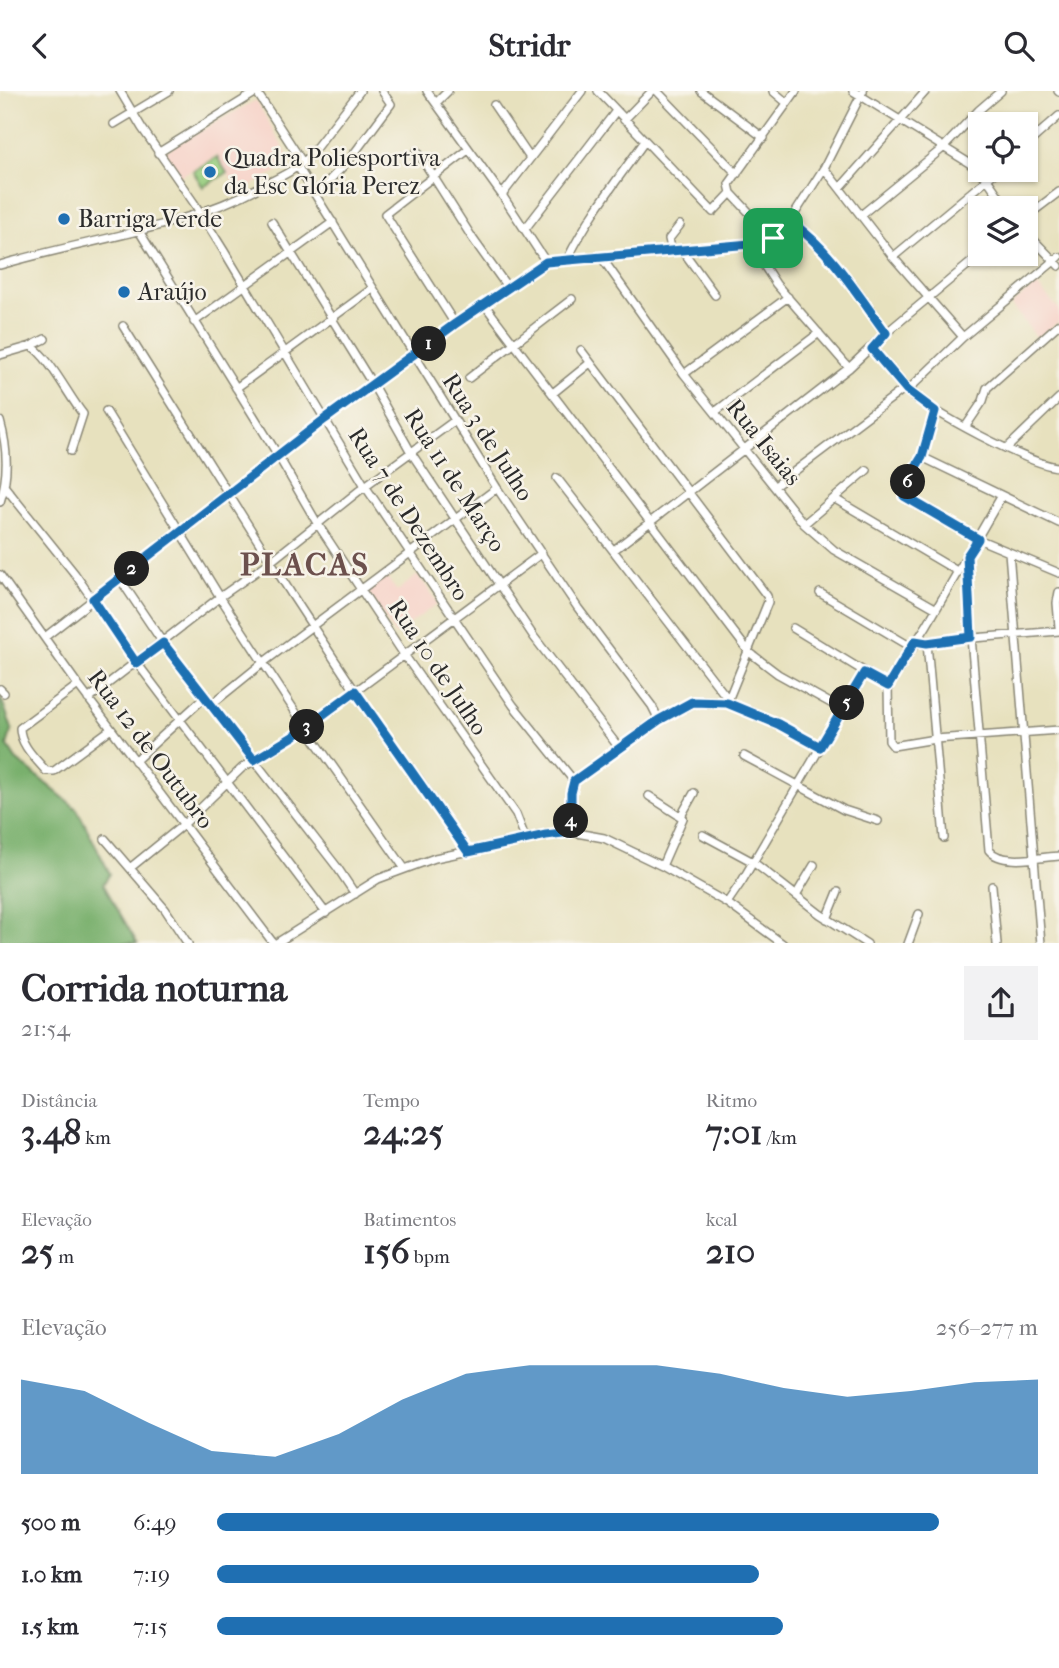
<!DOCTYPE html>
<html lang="pt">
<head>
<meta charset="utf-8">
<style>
  :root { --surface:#fff; --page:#f2f2f3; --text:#2b2b33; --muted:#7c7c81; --accent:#1f6fb2 }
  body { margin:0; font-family:"IM FELL French Canon",serif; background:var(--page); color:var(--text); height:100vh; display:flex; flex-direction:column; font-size:26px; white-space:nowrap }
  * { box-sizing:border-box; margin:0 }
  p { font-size:23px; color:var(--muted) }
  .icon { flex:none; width:38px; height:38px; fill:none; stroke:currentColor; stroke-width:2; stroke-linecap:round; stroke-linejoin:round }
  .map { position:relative; height:852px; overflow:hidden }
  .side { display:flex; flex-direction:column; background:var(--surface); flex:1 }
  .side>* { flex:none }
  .buttons { position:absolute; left:968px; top:21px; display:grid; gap:14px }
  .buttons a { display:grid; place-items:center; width:70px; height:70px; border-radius:0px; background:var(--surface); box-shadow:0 2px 5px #0004; font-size:35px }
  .pin { position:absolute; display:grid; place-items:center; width:60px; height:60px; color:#fff; margin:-30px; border-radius:14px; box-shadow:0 4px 10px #0006 }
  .km { position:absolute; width:35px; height:35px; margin:-18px; border-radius:50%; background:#222; color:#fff; font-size:19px; line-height:35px; text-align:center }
  .round { display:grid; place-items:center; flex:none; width:74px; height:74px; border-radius:0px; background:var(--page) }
  .overview { display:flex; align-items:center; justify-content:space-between; height:119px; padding:0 21px }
  h1 { font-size:38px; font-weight:700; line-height:52px }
  .figures { display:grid; grid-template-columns:repeat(3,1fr); gap:10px; height:119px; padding:7px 21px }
  .figures div { display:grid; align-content:center }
  .figures b { font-size:35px; font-weight:700 }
  .figures small { font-size:19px; font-weight:400 }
  .figures p { font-size:19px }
  .chart { height:196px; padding:14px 21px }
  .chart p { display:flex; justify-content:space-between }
  .chart svg { width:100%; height:126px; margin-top:7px; fill:var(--accent); opacity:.7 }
  ul { padding:0 21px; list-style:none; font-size:23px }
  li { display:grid; grid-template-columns:112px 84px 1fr; align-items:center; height:52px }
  li i { height:18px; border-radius:9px; background:var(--accent) }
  header { display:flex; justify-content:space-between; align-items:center; height:91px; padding:0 21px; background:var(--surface); font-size:32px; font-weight:700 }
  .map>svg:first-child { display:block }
  .built { fill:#f7d1c7 }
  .green { fill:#97cd7e; stroke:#617c54; stroke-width:2 }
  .forest { fill:#79b06d; stroke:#526e4c; stroke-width:2 }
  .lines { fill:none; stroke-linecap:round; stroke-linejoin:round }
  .minor-casing { stroke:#898674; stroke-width:10 }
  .minor { stroke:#fff; stroke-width:7 }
  .route-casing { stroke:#fff; stroke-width:14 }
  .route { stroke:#1f6fb2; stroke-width:9 }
  .poi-dot { fill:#1f6fb2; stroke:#f7f3e8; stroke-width:2.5 }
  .labels { text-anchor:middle; stroke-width:5; stroke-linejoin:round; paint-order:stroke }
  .poi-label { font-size:24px; fill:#2b2b2b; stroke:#f7f3e8; text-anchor:start }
  .street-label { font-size:24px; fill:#2b2b2b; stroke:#f7f3e8 }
  .district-label { font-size:32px; font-weight:bold; letter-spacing:2px; fill:#6c504d; stroke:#f7f3e8 }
</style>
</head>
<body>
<header><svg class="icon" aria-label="back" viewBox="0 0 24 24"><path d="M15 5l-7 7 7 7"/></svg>Stridr<svg class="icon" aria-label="search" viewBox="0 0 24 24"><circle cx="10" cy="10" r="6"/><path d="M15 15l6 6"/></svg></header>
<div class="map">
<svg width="1059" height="853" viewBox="0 0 1059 853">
  <rect width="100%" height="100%" fill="#f7f3e8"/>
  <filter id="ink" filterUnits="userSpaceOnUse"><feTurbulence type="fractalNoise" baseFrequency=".0143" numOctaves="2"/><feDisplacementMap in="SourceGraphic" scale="14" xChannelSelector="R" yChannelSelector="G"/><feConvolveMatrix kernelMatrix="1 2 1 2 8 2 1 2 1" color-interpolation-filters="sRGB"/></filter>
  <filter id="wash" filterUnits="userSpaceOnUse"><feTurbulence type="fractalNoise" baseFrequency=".00686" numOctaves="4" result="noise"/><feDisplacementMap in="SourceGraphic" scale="28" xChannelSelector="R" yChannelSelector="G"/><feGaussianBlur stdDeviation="1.57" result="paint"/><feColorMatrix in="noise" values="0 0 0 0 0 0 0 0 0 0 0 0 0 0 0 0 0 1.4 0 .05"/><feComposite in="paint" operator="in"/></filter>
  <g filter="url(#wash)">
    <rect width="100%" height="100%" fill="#e7e1be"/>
    <!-- built -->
    <path class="built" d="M256 9 292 72 239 102 217 64 179 86 161 62Z
      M1036 193 1059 218V231L1037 247 1011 214Z
      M385 484 397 500 418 484 438 512 395 544 367 500Z"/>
    <!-- green -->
    <path class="green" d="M217 66 227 82 203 96 193 80Z"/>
    <!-- forest -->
    <path class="forest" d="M0 604 12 638 7 654 16 668 77 718 110 783 103 793 137 852H0Z"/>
  </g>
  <g filter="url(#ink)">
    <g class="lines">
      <defs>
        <path id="minor" d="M120 0 142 37 194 112 224 160 365 395 513 614 574 690
          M256 0 303 72
          M427 0 502 104 546 171
          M598 0 713 121 731 102
          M657 0 737 83
          M701 0 764 47
          M773 0 787 12
          M853 0 969 72 987 88 1007 117
          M1058 0 1059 1
          M436 12 448 0
          M494 14 530 67
          M624 29 652 0
          M114 33 169 0
          M1026 54 1059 25
          M417 60 473 148 508 197
          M158 62 258 0
          M298 76 497 397 578 517 652 615 659 629
          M824 77 893 166 963 246
          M840 97 926 0
          M731 102 729 93 796 0
          M731 102 773 147
          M316 103 350 68 391 13 382 0
          M502 104 582 0
          M861 124 943 57 979 19 1001 0
          M1026 126 1059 101
          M272 131 373 294 412 363 534 546 620 658
          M791 131C831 158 858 203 886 242
          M525 138 616 20
          M139 140 276 361 317 432 405 565 516 723 526 749
          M1026 141 1059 175
          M750 153 776 193 849 277
          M683 160 715 204
          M672 161 669 148 680 134
          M893 166 998 79
          M602 167 684 283 804 433 834 459 935 517
          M567 169C588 126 617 89 645 50
          M0 174C87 148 181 139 262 95 278 87 294 80 308 67L360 0
          M484 213 749 561 778 583 843 619
          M194 231 333 131
          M455 233 385 123 468 59
          M123 235 292 504 380 638 418 687 468 761
          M31 255C49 265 69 306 83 323L71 360
          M872 258C883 271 894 287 906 299 927 319 1032 375 1059 376
          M581 259 767 505 768 511 727 612
          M0 264 31 255 45 248
          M684 283 788 206
          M469 287 572 208
          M236 297 373 197
          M907 300 963 246 1059 166
          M553 302 590 272
          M106 320 220 506 306 637 405 778
          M935 320 922 366 910 385 904 405 978 448 1059 482
          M715 321 819 242
          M0 330C8 358 9 384 0 411
          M966 335 983 310 987 297 1059 233
          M1007 357 1059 307
          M922 366 1059 432
          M557 387 728 608
          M775 395 905 297
          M5 396 75 483 137 572 326 822
          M835 408 957 480
          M804 433 867 379
          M614 459 849 277 886 242 981 163
          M1009 461 1041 853
          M967 465 971 546 989 759C1001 775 1041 766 1059 765
          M0 484 78 594 274 853
          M120 488 163 552 337 776 355 803
          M1059 501 1057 512 1059 536
          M820 502 913 557
          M793 537 888 595
          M45 546 325 328 455 233 546 171 750 153 763 150 783 141 824 77 863 0
          M924 551 1059 540
          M927 552 944 747
          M78 594 20 637C20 654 36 668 46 680H54L111 638
          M888 595 889 650 893 655 935 648 1059 639
          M888 595 927 534 1001 406
          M0 598 4 602
          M88 608 220 506 270 471 365 395 454 330
          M212 613 264 571 497 397
          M744 665 844 719 878 730
          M135 670 205 606
          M574 690 659 629 692 612H727L778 633 820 656
          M649 705 683 727 662 775
          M681 725 694 702
          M571 741V702L574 690
          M703 744 753 771 820 823 867 853
          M105 748 165 818 188 853
          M130 777 183 734 242 677 306 637 542 462
          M992 795 997 853
          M796 804 814 774
          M727 812 742 790 864 582
          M827 828 838 801
          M275 853 378 788 405 778 435 767 546 744 571 741 604 747 662 775 727 812 783 853
          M908 853 919 823"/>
      </defs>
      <!-- minor casing -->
      <use href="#minor" class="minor-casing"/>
      <!-- minor -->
      <use href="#minor" class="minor"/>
    </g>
  </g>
  <g class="lines" filter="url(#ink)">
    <defs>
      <path id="route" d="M791 131C831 159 857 203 886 242L872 258 907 299 935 320 922 366 910 385 904 405 978 448 967 465 971 546 927 552 915 550 888 595 864 582 820 656 778 633 727 612 692 611 659 629 574 690 571 702V741L546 744 468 761 355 600 294 645 254 669 163 552 136 572 93 508 325 328 455 233 546 171 750 153C768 150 780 145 791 131Z"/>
    </defs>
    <!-- route casing -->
    <use href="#route" class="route-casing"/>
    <!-- route -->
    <use href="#route" class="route"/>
  </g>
  <!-- markers -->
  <g class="poi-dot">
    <circle cx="210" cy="81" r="7"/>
    <circle cx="64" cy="128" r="7"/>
    <circle cx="124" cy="201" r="7"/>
  </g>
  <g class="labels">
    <!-- poi labels -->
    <g class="poi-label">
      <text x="224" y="75">Quadra Poliesportiva<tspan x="224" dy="28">da Esc Glória Perez</tspan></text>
      <text x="78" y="136">Barriga Verde</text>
      <text x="138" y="209">Araújo</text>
    </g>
    <!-- street labels -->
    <g class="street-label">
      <text transform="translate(488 346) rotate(57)" y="8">Rua 3 de Julho</text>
      <text transform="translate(764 351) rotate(51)" y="8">Rua Isaias</text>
      <text transform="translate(455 389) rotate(57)" y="8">Rua 11 de Março</text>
      <text transform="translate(409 423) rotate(57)" y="8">Rua 7 de Dezembro</text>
      <text transform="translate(438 576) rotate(56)" y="8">Rua 10 de Julho</text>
      <text transform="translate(151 658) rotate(53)" y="8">Rua 12 de Outubro</text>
    </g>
    <!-- district labels -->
    <g class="district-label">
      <text x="305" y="484">PLACAS</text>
    </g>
  </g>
</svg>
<div class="buttons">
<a><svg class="icon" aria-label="locate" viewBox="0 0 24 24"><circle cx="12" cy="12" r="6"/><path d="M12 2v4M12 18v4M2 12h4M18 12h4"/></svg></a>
<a><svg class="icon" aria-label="layers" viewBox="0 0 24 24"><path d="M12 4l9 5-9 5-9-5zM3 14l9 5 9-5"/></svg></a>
</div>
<div class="pin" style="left:773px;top:147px;background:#1e9e55"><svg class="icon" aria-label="arrive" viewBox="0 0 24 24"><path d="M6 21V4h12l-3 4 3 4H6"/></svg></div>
<b class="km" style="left:429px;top:253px">1</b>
<b class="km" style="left:132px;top:478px">2</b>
<b class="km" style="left:307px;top:636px">3</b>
<b class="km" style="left:571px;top:730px">4</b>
<b class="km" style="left:847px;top:612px">5</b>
<b class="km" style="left:908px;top:391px">6</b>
</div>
<section class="side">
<div class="overview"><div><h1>Corrida noturna</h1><p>21:54</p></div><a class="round"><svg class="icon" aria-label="share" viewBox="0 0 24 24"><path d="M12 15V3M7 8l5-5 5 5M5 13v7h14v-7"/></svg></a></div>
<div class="figures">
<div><p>Distância</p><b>3.48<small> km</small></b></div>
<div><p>Tempo</p><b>24:25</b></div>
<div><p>Ritmo</p><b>7:01<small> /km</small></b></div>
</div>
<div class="figures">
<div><p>Elevação</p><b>25<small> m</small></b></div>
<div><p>Batimentos</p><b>156<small> bpm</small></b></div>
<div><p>kcal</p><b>210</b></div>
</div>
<div class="chart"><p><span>Elevação</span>256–277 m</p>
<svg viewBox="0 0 160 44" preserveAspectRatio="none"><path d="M0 44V11L10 15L20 26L30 36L40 38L50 30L60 18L70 9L80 6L90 6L100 6L110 9L120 14L130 17L140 15L150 12L160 11V44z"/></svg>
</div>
<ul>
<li><b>500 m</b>6:49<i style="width:88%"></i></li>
<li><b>1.0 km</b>7:19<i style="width:66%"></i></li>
<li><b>1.5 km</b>7:15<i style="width:69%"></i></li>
</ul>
</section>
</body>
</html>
